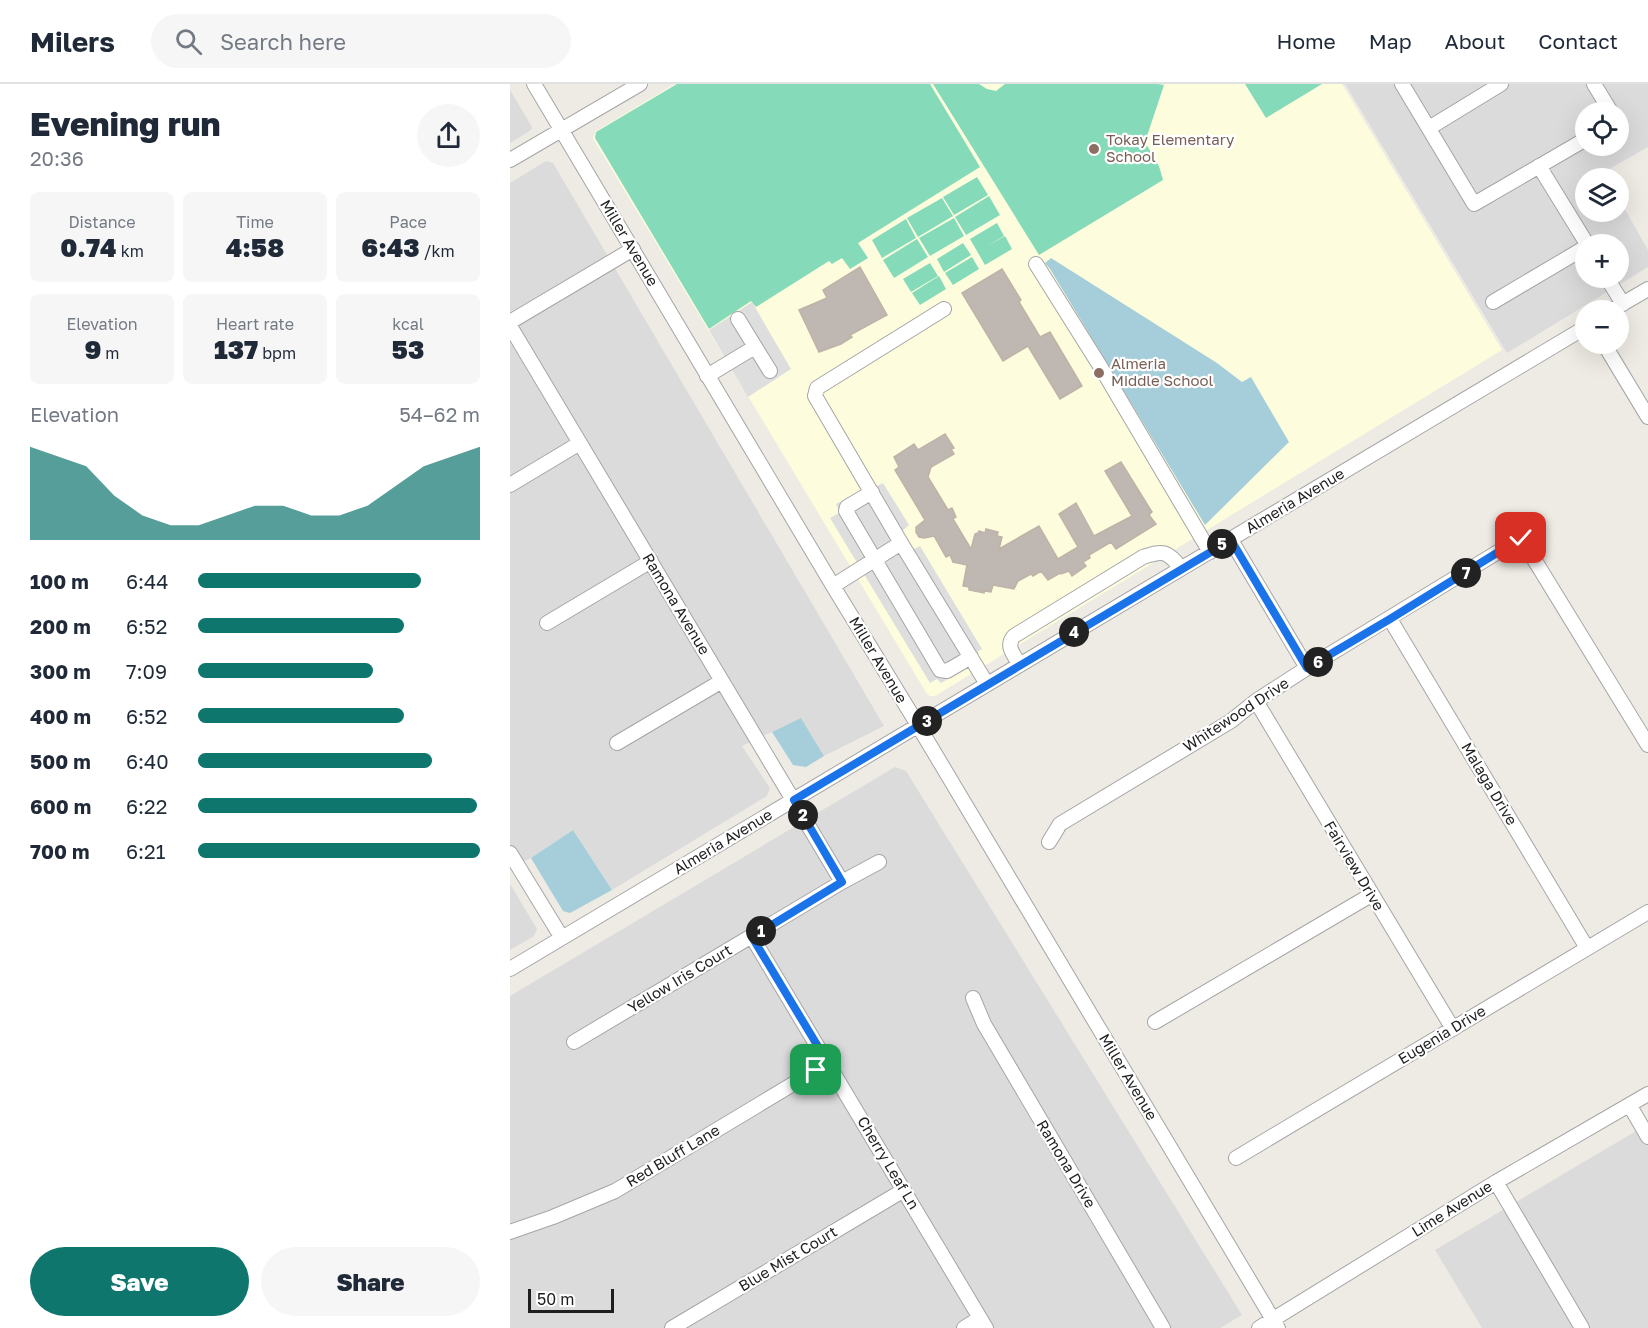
<!DOCTYPE html>
<html lang="en">
<head>
<meta charset="utf-8">
<style>
  :root { --surface:#fff; --page:#f6f6f7; --text:#1f2937; --muted:#747a83; --line:#e0e1e3; --accent:#0f766e }
  body { margin:0; font-family:"Golos Text",sans-serif; background:var(--page); color:var(--text); height:100vh; display:flex; flex-direction:column; font-size:22px; white-space:nowrap }
  * { box-sizing:border-box; margin:0 }
  p { font-size:20px; color:var(--muted) }
  .icon { flex:none; width:33px; height:33px; fill:none; stroke:currentColor; stroke-width:2; stroke-linecap:round; stroke-linejoin:round }
  .map { position:relative; flex:1; overflow:hidden }
  .drawer { display:flex; flex-direction:column; background:var(--surface); width:510px }
  .drawer>* { flex:none }
  .controls { position:absolute; left:1065px; top:18px; display:grid; gap:12px }
  .controls a { display:grid; place-items:center; width:54px; height:54px; border-radius:50%; background:var(--surface); box-shadow:0 6px 24px #0002; font-size:30px }
  .scale { position:absolute; left:18px; bottom:15px; width:86px; box-sizing:border-box; padding-left:6px; border:3px solid #1e1e1e; border-top:0; font-size:16px; line-height:21px; white-space:nowrap; color:#1e1e1e; -webkit-text-stroke:4px #fff; paint-order:stroke }
  .pin { position:absolute; display:grid; place-items:center; width:51px; height:51px; color:#fff; margin:-26px; border-radius:12px; box-shadow:0 3px 9px #0006 }
  .km { position:absolute; width:30px; height:30px; margin:-15px; border-radius:50%; background:#222; color:#fff; font-size:16px; line-height:30px; text-align:center }
  .round { display:grid; place-items:center; flex:none; width:63px; height:63px; border-radius:32px; background:var(--page) }
  .head { display:flex; align-items:center; justify-content:space-between; height:102px; padding:0 30px }
  h1 { font-size:33px; font-weight:800; line-height:45px }
  .metrics { display:grid; grid-template-columns:repeat(3,1fr); gap:9px; height:102px; padding:6px 30px }
  .metrics div { display:grid; align-content:center; border-radius:9px; background:var(--page); text-align:center }
  .metrics b { font-size:26px; font-weight:800 }
  .metrics small { font-size:16px; font-weight:400 }
  .metrics p { font-size:16px }
  .chart { height:168px; padding:12px 30px }
  .chart p { display:flex; justify-content:space-between }
  .chart svg { width:100%; height:108px; margin-top:6px; fill:var(--accent); opacity:.7 }
  .cta { display:flex; gap:12px; margin-top:auto; padding:12px 30px }
  .cta a { flex:1; height:69px; border-radius:36px; background:var(--accent); color:#fff; font-size:24px; font-weight:800; line-height:69px; text-align:center }
  .cta a+a { background:var(--page); color:var(--text) }
  ul { padding:0 30px; list-style:none; font-size:20px }
  li { display:grid; grid-template-columns:96px 72px 1fr; align-items:center; height:45px }
  li i { height:15px; border-radius:8px; background:var(--accent) }
  header { display:flex; align-items:center; gap:36px; box-sizing:border-box; height:84px; padding:0 30px; background:var(--surface); border-bottom:2px solid var(--line) }
  header strong { font-size:28px }
  nav { display:flex; gap:33px; margin-inline-start:auto; font-size:21px }
  .search { width:420px; height:54px; background:var(--page); display:flex; align-items:center; gap:15px; box-sizing:border-box; padding:0 21px; border-radius:33px; color:var(--muted); font-size:22px }
  main { display:flex; flex:1; min-height:0 }
  .map>svg:first-child { display:block }
  .residential { fill:#dcdbdb; fill-rule:evenodd }
  .education { fill:#fdfdde }
  .pitch { fill:#85dab9 }
  .parking { fill:#dedede }
  .water { fill:#a6ceda }
  .building { fill:#bfb7b1; stroke:#bfb2a7; stroke-width:1.5 }
  .lines { fill:none; stroke-linecap:round; stroke-linejoin:round }
  .minor-casing { stroke:#a5a5a5; stroke-width:16 }
  .minor { stroke:#fff; stroke-width:14 }
  .route-casing { stroke:#fff; stroke-width:12 }
  .route { stroke:#1a73e8; stroke-width:8 }
  .education-dot { fill:#8d6e63; stroke:#fff; stroke-width:2 }
  .labels { text-anchor:middle; stroke-width:4.5; stroke-linejoin:round; paint-order:stroke }
  .education-label { font-size:15px; fill:#785e54; stroke:#fff; text-anchor:start }
  .street-label { font-size:15px; fill:#1e1e1e; stroke:#fff }
</style>
</head>
<body>
<header>
<strong>Milers</strong>
<div class="search"><svg class="icon" aria-label="search" viewBox="0 0 24 24"><circle cx="10" cy="10" r="6"/><path d="M15 15l6 6"/></svg>Search here</div>
<nav><a>Home</a><a>Map</a><a>About</a><a>Contact</a></nav>
</header>
<main>
<section class="drawer">
<div class="head"><div><h1>Evening run</h1><p>20:36</p></div><a class="round"><svg class="icon" aria-label="share" viewBox="0 0 24 24"><path d="M12 15V3M7 8l5-5 5 5M5 13v7h14v-7"/></svg></a></div>
<div class="metrics">
<div><p>Distance</p><b>0.74<small> km</small></b></div>
<div><p>Time</p><b>4:58</b></div>
<div><p>Pace</p><b>6:43<small> /km</small></b></div>
</div>
<div class="metrics">
<div><p>Elevation</p><b>9<small> m</small></b></div>
<div><p>Heart rate</p><b>137<small> bpm</small></b></div>
<div><p>kcal</p><b>53</b></div>
</div>
<div class="chart"><p><span>Elevation</span>54–62 m</p>
<svg viewBox="0 0 160 44" preserveAspectRatio="none"><path d="M0 44V6L10 10L20 14L30 26L40 34L50 38L60 38L70 34L80 30L90 30L100 34L110 34L120 30L130 22L140 14L150 10L160 6V44z"/></svg>
</div>
<ul>
<li><b>100 m</b>6:44<i style="width:79%"></i></li>
<li><b>200 m</b>6:52<i style="width:73%"></i></li>
<li><b>300 m</b>7:09<i style="width:62%"></i></li>
<li><b>400 m</b>6:52<i style="width:73%"></i></li>
<li><b>500 m</b>6:40<i style="width:83%"></i></li>
<li><b>600 m</b>6:22<i style="width:99%"></i></li>
<li><b>700 m</b>6:21<i style="width:100%"></i></li>
</ul>
<div class="cta"><a>Save</a><a>Share</a></div>
</section>
<div class="map">
<svg width="1138" height="1244" viewBox="0 0 1138 1244">
  <rect width="100%" height="100%" fill="#eeebe4"/>
  <!-- residential -->
  <path class="residential" d="M835 0H1138V63L1094 88 1097 94H1076V128H1108L1109 115 1138 166V183L997 269ZM1076 28H1108V62H1076ZM1076 160H1108V194H1076Z
    M0 6 22 43 21 46 0 59Z
    M36 77 43 79 374 642 314 672 291 634 232 662 260 704 257 712 102 806 63 746 21 774 0 784V99Z
    M385 683 396 687 732 1231 710 1244H0V912Z
    M0 800 27 845 24 852 0 866Z
    M1138 1040V1244H972L925 1166Z"/>
  <!-- education -->
  <path class="education" d="M165 0H832L992 266 425 612H420L417 610 83 54 86 47Z"/>
  <!-- pitch -->
  <path class="pitch" d="M167 0H420L470 83 348 159 358 174 340 185 332 174 322 180 319 177 246 223 241 217 199 245 85 54 86 48Z
    M423 0H469L477 5 486 7 495 0H648L654 1 635 58 649 82 653 96 529 171Z
    M735 0H812L756 34Z
    M467 93 478 111 444 131 433 113Z
    M479 112 490 131 456 151 445 133Z
    M432 114 443 132 408 153 397 134Z
    M444 134 454 152 420 172 409 154Z
    M396 135 406 154 372 174 362 156Z
    M487 139 494 152 476 163 495 152 502 165 475 181 460 155Z
    M407 155 418 173 384 194 373 176Z
    M453 159 461 171 434 188 427 175Z
    M462 173 469 185 443 201 435 189Z
    M420 179 428 192 401 208 393 195Z
    M429 192 436 205 410 221 402 209Z"/>
  <!-- parking -->
  <path class="parking" d="M242 218 281 285 238 313 199 246Z
    M373 399 399 441 391 448 401 465H404L410 462 472 565 465 569 468 575 456 585 431 599 427 595 420 599 320 434 329 429V427L326 420 363 400 365 403Z"/>
  <!-- water -->
  <path class="water" d="M541 174 707 279 732 298 741 293 779 358 695 441 540 185 535 179Z
    M291 634 314 672 296 683 283 681 262 648Z
    M63 746 102 806 60 829 53 827 21 774Z"/>
  <!-- building -->
  <path class="building" d="M350 183 377 231 340 251 342 253 331 260 309 268 289 226 317 214 313 206Z
    M492 185 511 216 509 218 530 253 540 248 572 302 550 315 518 262 493 277 452 209Z
    M435 350 444 364 441 365 444 370 421 383 418 393 438 426 442 424 446 433 443 435 461 465 465 450 468 449 469 447 475 449 476 445 488 448 487 452 492 453 489 465 529 442 548 475 568 463 549 430 566 419 584 452 622 432 595 387 611 378 642 428 639 431 646 440 606 465 601 458 579 471 580 474 573 478 576 482 562 492 559 487 551 490 550 489 538 496 531 487 523 492 521 490 508 497 504 505 483 501 481 508 475 507 474 509 459 506V503L453 502 457 481 443 478 440 471 436 473 424 452 414 454 409 453 406 448V443L415 436 385 386 389 383 384 373 404 360 408 366Z"/>
  <g class="lines">
    <defs>
      <path id="minor" d="M24 0 323 502 400 628 768 1244
        M892 0 964 120 1076 55
        M1084 0 1101 28
        M919 44 991 0
        M0 76 130 0
        M1029 82 1077 160
        M526 180 590 282 700 468
        M1097 194 1113 220
        M983 218 1076 163
        M434 225 307 304 305 312 391 459 477 600
        M1102 226 1138 205
        M228 235 260 287
        M0 238 123 165
        M0 242 332 798
        M1094 260 1138 333
        M197 292 245 263
        M0 401 70 359
        M362 408 337 423 336 427 430 586 437 587 461 573
        M721 456 797 584
        M323 502 391 459
        M880 535 1077 864
        M37 539 141 477
        M510 581C504 571 495 562 504 552L633 473C654 466 657 467 671 484
        M746 617 943 945
        M107 659 212 597
        M539 758 550 740 721 637 746 617 797 584 1011 454 1138 661
        M0 769 52 854
        M242 853 476 1244
        M0 885 1076 243
        M463 914 474 940 653 1244
        M645 938 861 811
        M64 958 332 798 369 778
        M1120 1022 1138 1053
        M726 1074 1138 828
        M986 1098 1072 1244
        M0 1148 43 1133 105 1107 318 979
        M162 1244 394 1106
        M454 1244 470 1234
        M749 1244 986 1098 1138 1010"/>
    </defs>
    <!-- minor casing -->
    <use href="#minor" class="minor-casing"/>
    <!-- minor -->
    <use href="#minor" class="minor"/>
  </g>
  <g class="lines">
    <defs>
      <path id="route" d="M306 986 318 979 242 853 332 798 284 716 721 456 797 584 880 535 1011 454"/>
    </defs>
    <!-- route casing -->
    <use href="#route" class="route-casing"/>
    <!-- route -->
    <use href="#route" class="route"/>
  </g>
  <!-- markers -->
  <g class="education-dot">
    <circle cx="584" cy="65" r="6"/>
    <circle cx="589" cy="289" r="6"/>
  </g>
  <g class="labels">
    <!-- education labels -->
    <g class="education-label">
      <text x="596" y="61">Tokay Elementary<tspan x="596" dy="17">School</tspan></text>
      <text x="601" y="285">Almeria<tspan x="601" dy="17">Middle School</tspan></text>
    </g>
    <!-- street labels -->
    <g class="street-label">
      <text transform="translate(119 159) rotate(59)" y="5">Miller Avenue</text>
      <text transform="translate(785 417) rotate(-31)" y="5">Almeria Avenue</text>
      <text transform="translate(166 520) rotate(59)" y="5">Ramona Avenue</text>
      <text transform="translate(368 576) rotate(59)" y="5">Miller Avenue</text>
      <text transform="translate(726 631) rotate(-33)" y="5">Whitewood Drive</text>
      <text transform="translate(979 700) rotate(59)" y="5">Malaga Drive</text>
      <text transform="translate(213 758) rotate(-31)" y="5">Almeria Avenue</text>
      <text transform="translate(844 782) rotate(59)" y="5">Fairview Drive</text>
      <text transform="translate(170 895) rotate(-31)" y="5">Yellow Iris Court</text>
      <text transform="translate(932 951) rotate(-31)" y="5">Eugenia Drive</text>
      <text transform="translate(618 993) rotate(59)" y="5">Miller Avenue</text>
      <text transform="translate(163 1072) rotate(-31)" y="5">Red Bluff Lane</text>
      <text transform="translate(378 1079) rotate(59)" y="5">Cherry Leaf Ln</text>
      <text transform="translate(556 1080) rotate(59)" y="5">Ramona Drive</text>
      <text transform="translate(942 1125) rotate(-32)" y="5">Lime Avenue</text>
      <text transform="translate(278 1175) rotate(-31)" y="5">Blue Mist Court</text>
    </g>
  </g>
</svg>
<div class="controls">
<a><svg class="icon" aria-label="locate" viewBox="0 0 24 24"><circle cx="12" cy="12" r="6"/><path d="M12 2v4M12 18v4M2 12h4M18 12h4"/></svg></a>
<a><svg class="icon" aria-label="layers" viewBox="0 0 24 24"><path d="M12 4l9 5-9 5-9-5zM3 14l9 5 9-5"/></svg></a>
<a>+</a>
<a>−</a>
</div>
<div class="scale">50 m</div>
<div class="pin" style="left:306px;top:986px;background:#1e9e55"><svg class="icon" aria-label="arrive" viewBox="0 0 24 24"><path d="M6 21V4h12l-3 4 3 4H6"/></svg></div>
<div class="pin" style="left:1011px;top:454px;background:#d93025"><svg class="icon" aria-label="check" viewBox="0 0 24 24"><path d="M5 12l5 5 9-10"/></svg></div>
<b class="km" style="left:251px;top:847px">1</b>
<b class="km" style="left:293px;top:731px">2</b>
<b class="km" style="left:417px;top:637px">3</b>
<b class="km" style="left:564px;top:548px">4</b>
<b class="km" style="left:712px;top:460px">5</b>
<b class="km" style="left:808px;top:578px">6</b>
<b class="km" style="left:956px;top:489px">7</b>
</div>
</main>
</body>
</html>
